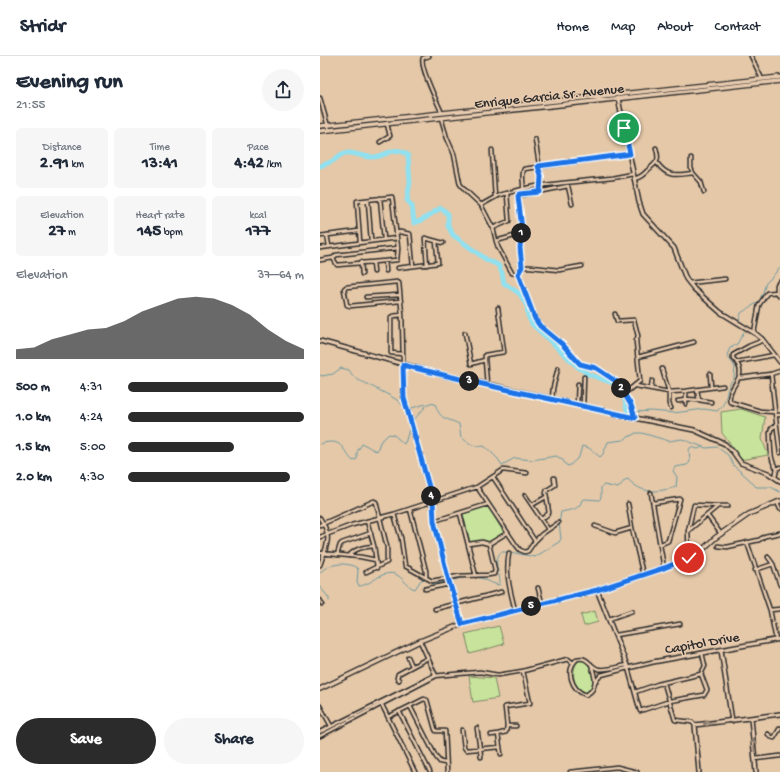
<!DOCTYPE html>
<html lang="en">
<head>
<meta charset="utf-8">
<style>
  :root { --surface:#fff; --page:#f6f6f7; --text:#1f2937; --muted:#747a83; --line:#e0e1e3; --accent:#2b2b2b }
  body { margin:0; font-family:"Gochi Hand",sans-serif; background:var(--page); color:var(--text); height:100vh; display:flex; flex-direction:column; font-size:15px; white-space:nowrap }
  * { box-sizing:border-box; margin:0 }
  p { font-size:13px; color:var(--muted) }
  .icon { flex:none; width:22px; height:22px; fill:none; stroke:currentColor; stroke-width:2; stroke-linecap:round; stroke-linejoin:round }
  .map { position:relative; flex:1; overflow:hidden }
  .sheet { display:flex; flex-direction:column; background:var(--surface); width:320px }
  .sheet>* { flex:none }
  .pin { position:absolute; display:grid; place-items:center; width:34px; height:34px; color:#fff; margin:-17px; border:2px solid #fff; border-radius:50%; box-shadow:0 1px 4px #0007 }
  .km { position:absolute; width:20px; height:20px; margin:-10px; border-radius:50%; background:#222; color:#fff; font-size:11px; line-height:20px; text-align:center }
  .round { display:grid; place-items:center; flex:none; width:42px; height:42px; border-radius:21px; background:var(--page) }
  .headline { display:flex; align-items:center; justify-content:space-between; height:68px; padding:0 16px }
  h1 { font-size:22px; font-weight:800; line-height:30px }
  .metrics { display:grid; grid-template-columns:repeat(3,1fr); gap:6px; height:68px; padding:4px 16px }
  .metrics div { display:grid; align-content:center; border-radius:6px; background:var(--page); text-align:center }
  .metrics b { font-size:17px; font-weight:800 }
  .metrics small { font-size:11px; font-weight:400 }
  .metrics p { font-size:11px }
  .chart { height:112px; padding:8px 16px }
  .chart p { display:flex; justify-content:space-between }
  .chart svg { width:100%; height:72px; margin-top:4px; fill:var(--accent); opacity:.7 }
  .cta { display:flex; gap:8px; margin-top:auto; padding:8px 16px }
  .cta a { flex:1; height:46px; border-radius:24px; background:var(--accent); color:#fff; font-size:16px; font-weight:800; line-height:46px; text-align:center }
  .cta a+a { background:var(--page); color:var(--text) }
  ul { padding:0 16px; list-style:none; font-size:13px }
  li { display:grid; grid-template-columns:64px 48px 1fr; align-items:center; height:30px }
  li i { height:10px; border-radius:5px; background:var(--accent) }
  header { display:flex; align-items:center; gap:24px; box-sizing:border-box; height:56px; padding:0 20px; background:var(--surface); border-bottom:1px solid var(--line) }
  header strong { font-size:19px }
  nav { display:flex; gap:22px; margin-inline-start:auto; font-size:14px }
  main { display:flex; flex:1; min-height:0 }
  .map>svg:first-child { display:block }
  .green { fill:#c8e49c; stroke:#7a8864 }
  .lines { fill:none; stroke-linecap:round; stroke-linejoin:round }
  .stream { stroke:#6898a1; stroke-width:1 }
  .river { stroke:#91e0ef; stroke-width:5 }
  .minor-casing { stroke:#2b2b2b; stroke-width:5.5 }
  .tertiary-casing { stroke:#2b2b2b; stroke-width:6 }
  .secondary-casing { stroke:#2b2b2b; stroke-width:6 }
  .minor { stroke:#e8cbaf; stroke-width:2.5 }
  .tertiary { stroke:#e8cbaf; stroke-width:3 }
  .secondary { stroke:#e8cbaf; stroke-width:3.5 }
  .oneway { stroke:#8a7b6d }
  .route-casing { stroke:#fff; stroke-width:8 }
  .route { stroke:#1a73e8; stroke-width:5 }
  .labels { text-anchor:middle; stroke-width:3; stroke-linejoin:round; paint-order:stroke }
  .street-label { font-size:14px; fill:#2b2b2b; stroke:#e8cbaf }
</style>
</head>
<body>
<header>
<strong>Stridr</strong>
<nav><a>Home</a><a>Map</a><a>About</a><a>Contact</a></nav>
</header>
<main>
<section class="sheet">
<div class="headline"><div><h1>Evening run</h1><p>21:55</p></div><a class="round"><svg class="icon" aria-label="share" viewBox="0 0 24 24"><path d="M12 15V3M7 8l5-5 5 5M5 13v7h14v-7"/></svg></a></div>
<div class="metrics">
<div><p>Distance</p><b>2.91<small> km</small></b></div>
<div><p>Time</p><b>13:41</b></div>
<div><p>Pace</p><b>4:42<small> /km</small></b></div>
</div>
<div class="metrics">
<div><p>Elevation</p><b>27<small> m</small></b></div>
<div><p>Heart rate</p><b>145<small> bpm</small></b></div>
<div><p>kcal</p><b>177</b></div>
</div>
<div class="chart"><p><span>Elevation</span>37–64 m</p>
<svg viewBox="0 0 160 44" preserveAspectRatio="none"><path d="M0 44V38L10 37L20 32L30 29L40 26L50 25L60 21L70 15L80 11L90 7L100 6L110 7L120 11L130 17L140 26L150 33L160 38V44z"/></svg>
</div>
<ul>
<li><b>500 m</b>4:31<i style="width:91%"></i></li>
<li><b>1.0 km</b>4:24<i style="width:100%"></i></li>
<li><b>1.5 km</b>5:00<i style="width:60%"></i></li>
<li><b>2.0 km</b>4:30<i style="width:92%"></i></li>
</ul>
<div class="cta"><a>Save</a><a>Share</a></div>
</section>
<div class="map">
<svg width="460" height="716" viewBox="0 0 460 716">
  <rect width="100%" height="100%" fill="#e5c8a8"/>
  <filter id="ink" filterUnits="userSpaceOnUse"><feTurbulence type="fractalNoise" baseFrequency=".025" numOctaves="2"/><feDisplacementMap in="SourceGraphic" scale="8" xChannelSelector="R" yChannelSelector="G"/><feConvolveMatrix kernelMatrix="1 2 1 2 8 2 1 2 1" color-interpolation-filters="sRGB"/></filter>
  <g filter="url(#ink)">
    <!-- green -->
    <path class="green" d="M421 353 445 361 442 383 448 399 420 404 415 394 402 377 401 356Z
      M168 450 184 477 169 486H150L143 458Z
      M275 555 278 566 264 570 261 559Z
      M179 570 184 588 150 598 145 578Z
      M260 604H263C273 610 278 630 265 637 252 633 250 611 260 604Z
      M149 620 174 622 178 642 153 646Z"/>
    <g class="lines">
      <!-- stream -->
      <path class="stream" d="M419 265 421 257 440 245 446 227 453 220 460 211
        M0 319 2 320 13 318 21 312 29 314C37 327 39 323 49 329 58 334 68 338 77 344 80 346 82 350 85 352
        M88 353 106 348
        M315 356 331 355 354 357 384 353 397 355C410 346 403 333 414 322L415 311 407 299 410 292 417 288 424 276
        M92 367C95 360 96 362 100 357 104 353 105 350 109 347L115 348C121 365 125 361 139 368L141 381C148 387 155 392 164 390L169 394 178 403 182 409 195 402 212 404 236 400 242 403 246 409 249 410 259 401 262 390 269 392 280 401 283 398 288 386 303 384 316 377H322L349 385 362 383 386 392 397 391 408 399 413 409 429 423 436 431H451L460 436
        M0 388C23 381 21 393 33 405L37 403V396L42 388C48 389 51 394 57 395L60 386 69 378 74 379 84 388 86 384 90 370
        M0 517C6 507 30 505 38 513L37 527 39 530C52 529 61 514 75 518 83 521 87 531 95 533L101 524 104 523 114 528 127 526
        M131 525C141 521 156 519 166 524 171 526 173 528 179 529L180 527C180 516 172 506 181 496H190L215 501 239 486 241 483 239 467 241 456 255 453 260 449 262 444 265 443 279 444 281 442V431L284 429 298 432 305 424 308 423C322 439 338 436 356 431L357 421 353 415 355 411 367 409 370 406 369 394 371 391 378 393 382 391
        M0 531 9 542V545"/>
      <!-- river -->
      <path class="river" d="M0 110C5 108 10 107 14 104 18 101 21 98 25 97 32 95 44 102 53 101 66 101 74 88 88 99L90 126 87 144 92 150 94 167C102 166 113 156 121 152L128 158V170L133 179 167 204 178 209 182 217 184 227 200 238 207 250 208 260 212 268 258 311 268 318 298 329 304 340 307 354 311 356"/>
      <defs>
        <path id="minor" d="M109 0 103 2C99 10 118 48 122 57
          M431 0 442 23
          M0 42 9 74
          M121 62 127 82 134 98 140 128 145 134 161 149 173 172 176 185 201 178
          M215 83 221 120 220 136
          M60 86 70 80 67 68
          M172 94 175 141
          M337 107C348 122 356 119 373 117L371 112V102
          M373 117 381 126 384 136
          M314 123C321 121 323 119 328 114 337 106 340 105 336 92
          M243 127 292 122 313 118
          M203 133 217 130 243 127
          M60 142 64 183
          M48 144 51 184
          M252 148 248 130 198 140 202 173 200 192 202 211 198 218 215 263 220 270 242 288 260 308 276 312 297 326 313 354 315 362
          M161 149 179 139 203 133C204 126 201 120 204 113L309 98
          M173 172 189 165 187 138
          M76 177 80 176 90 178 93 210
          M7 179 9 190
          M0 180 39 175
          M176 185 178 191 192 217 198 218
          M0 192 77 182
          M13 202 17 209 77 204 78 192 72 141 37 145 40 186
          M0 204 13 202 16 199 78 192
          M65 205 66 215
          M41 206 42 218
          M53 206 54 216
          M107 209 105 182 123 187
          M202 211H211L239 214 262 210
          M78 212 118 207 116 185
          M460 225 457 229V238L460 240
          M369 227 405 223
          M46 241 80 239
          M80 245 30 250 27 249 24 233 26 231 77 226 79 227 82 259 84 342 113 445 114 465 128 522 142 568
          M295 258 297 265 314 264 318 280 316 285 320 325 304 338
          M82 259 73 260 71 261V297L83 298
          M145 277 151 308 165 304 167 328
          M434 277 439 249 447 237 457 236
          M442 283 439 286 429 290 413 299V302C432 322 406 328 410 346L440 355 455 356 451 318
          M318 301 374 286
          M165 304V299L184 296 178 252
          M417 306 454 299
          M342 313 349 336V348L351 352
          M390 318 391 331
          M420 322 451 318 460 315
          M316 330 349 336 366 335 403 330
          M331 333 332 325
          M366 335V348
          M232 343 233 332 238 312
          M366 343 379 344 377 334
          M379 344 391 346
          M358 345 366 344
          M257 349 258 328
          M263 350 264 321
          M455 356 460 397
          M456 359H460
          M456 369 451 373 450 377C451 388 449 404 457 413
          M173 421 215 485
          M455 421 457 413 460 411
          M157 431 196 489 200 494 205 496 208 495 215 485 222 478 238 467
          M331 437 344 512
          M205 439 228 473
          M457 446 460 453
          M333 447 360 443 348 485 341 488
          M308 448 312 472
          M212 449 226 441
          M398 450H408
          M90 453 106 515V522
          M140 457 156 520
          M74 458 81 482 85 510 112 525 139 520 168 519 174 518 175 514 169 488
          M387 459 401 478
          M0 462C13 482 7 488 0 509
          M222 463 229 457 226 437 227 434 235 429 234 422
          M47 465 54 490 57 512
          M114 465 168 448
          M0 469 54 445 56 446 67 491V506L46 516
          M275 470 295 477 312 472 323 519
          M368 475 374 449 398 450 368 475 369 502
          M0 481 32 469 74 458 157 431 183 414 207 417
          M427 486 450 554 456 584
          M149 488 162 486 169 488 187 477
          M398 490 407 491 439 484 445 480 460 477
          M0 497 41 501 56 504
          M189 497C185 517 190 534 195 554
          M17 499 20 489 22 487 51 477
          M29 500C35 492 44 491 54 490
          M448 501 453 508
          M435 514 453 508 460 529
          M218 532 222 547
          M105 533 130 528
          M0 544 2 548
          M115 553 181 536
          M450 554 460 553
          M289 563 312 555
          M296 579 360 568
          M100 585 116 620
          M88 601 92 610
          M271 608C275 620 279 632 266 639 251 634 245 614 257 603 268 600 269 610 278 613 285 615 300 610 307 609
          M79 624 77 622 78 618 108 602
          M275 626 281 619 308 612 320 655 350 645 384 639 387 634 381 618
          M344 627 355 664 372 666 375 669
          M315 636 338 628 381 618 385 610 382 597
          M61 647 95 716
          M0 650 11 670
          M90 650 116 701 120 706 126 707
          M79 655 110 716
          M68 661 104 643 107 644 115 673 116 675H125L127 716
          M187 670H196
          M157 672 161 701
          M142 674 144 691 146 694 180 691
          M0 676 113 620 160 616 178 619 203 615 248 603 253 607
          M448 678 451 681 454 682 460 672
          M171 679 178 678
          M0 680 116 620
          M181 698 178 678 186 676 187 670 185 651 210 647 203 615
          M435 703 460 700
          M250 716 297 711 317 716"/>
        <path id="tertiary" d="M298 42 319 146 323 158 354 192 366 223 374 233 400 256 436 278 442 283 460 306
          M0 285 126 320 167 328 315 362 374 374 405 388 413 396 421 407 448 417 460 425
          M277 534 308 612 333 606 460 583
          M401 594 412 665
          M431 662 436 716
          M379 716 375 669 460 658"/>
        <path id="secondary" d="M0 70 460 21
          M0 75 460 25
          M0 633 100 585 142 568 277 534 344 512 369 502 381 495 395 482 429 458 460 445"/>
      </defs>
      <!-- minor casing -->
      <use href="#minor" class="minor-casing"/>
      <!-- tertiary casing -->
      <use href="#tertiary" class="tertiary-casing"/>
      <!-- secondary casing -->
      <use href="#secondary" class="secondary-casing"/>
      <!-- minor -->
      <use href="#minor" class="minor"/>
      <!-- tertiary -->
      <use href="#tertiary" class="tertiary"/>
      <!-- secondary -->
      <use href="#secondary" class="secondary"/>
    </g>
    <!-- one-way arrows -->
    <defs><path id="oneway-shaft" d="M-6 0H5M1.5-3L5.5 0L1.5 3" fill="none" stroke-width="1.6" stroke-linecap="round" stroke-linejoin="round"/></defs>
    <g class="oneway">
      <use href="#oneway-shaft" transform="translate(389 667) rotate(174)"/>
      <use href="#oneway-shaft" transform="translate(434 689) rotate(-95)"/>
    </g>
  </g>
  <g class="lines" filter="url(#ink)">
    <defs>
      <path id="route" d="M304 72 310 98 218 110 221 120 220 136 200 138 198 140 202 173 200 192 202 211 198 218 215 263 220 270 242 288 260 308 276 312 297 326 311 349 315 362C238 344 160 329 83 309L84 342 113 445 114 465 128 522 142 568 277 534 344 512 369 502"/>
    </defs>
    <!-- route casing -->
    <use href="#route" class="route-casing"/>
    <!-- route -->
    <use href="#route" class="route"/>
  </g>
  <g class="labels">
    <!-- street labels -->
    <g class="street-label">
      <text transform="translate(229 39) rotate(-6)" y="5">Enrique Garcia Sr. Avenue</text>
      <text transform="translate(382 586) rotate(-10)" y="5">Capitol Drive</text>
    </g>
  </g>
</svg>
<div class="pin" style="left:304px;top:72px;background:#1e9e55"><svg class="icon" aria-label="arrive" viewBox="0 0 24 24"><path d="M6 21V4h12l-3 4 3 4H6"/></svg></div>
<div class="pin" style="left:369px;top:502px;background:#d93025"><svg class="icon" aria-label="check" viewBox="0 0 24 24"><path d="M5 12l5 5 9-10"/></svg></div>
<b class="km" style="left:201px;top:177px">1</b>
<b class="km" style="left:301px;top:332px">2</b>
<b class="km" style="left:149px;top:325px">3</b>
<b class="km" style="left:111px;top:440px">4</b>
<b class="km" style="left:211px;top:550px">5</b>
</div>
</main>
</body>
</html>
